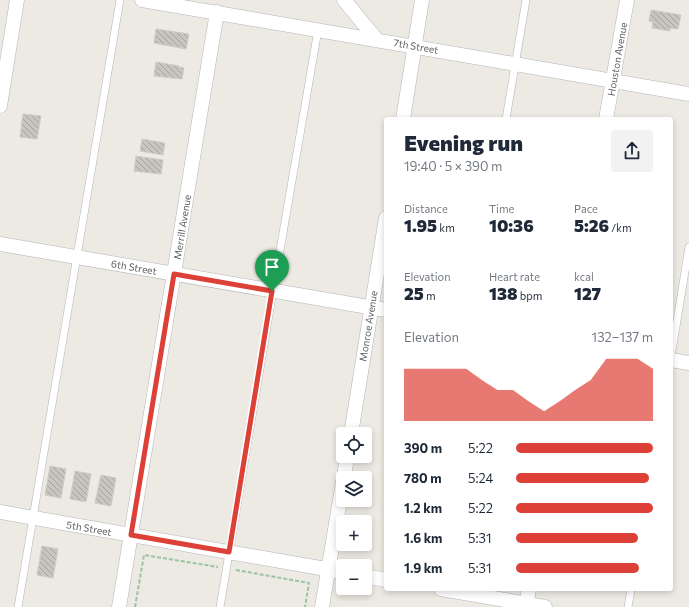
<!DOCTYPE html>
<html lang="en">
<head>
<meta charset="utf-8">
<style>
  :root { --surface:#fff; --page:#f2f2f3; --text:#1f2937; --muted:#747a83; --accent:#dd4037 }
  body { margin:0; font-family:Commissioner,sans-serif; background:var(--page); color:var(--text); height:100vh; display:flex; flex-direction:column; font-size:15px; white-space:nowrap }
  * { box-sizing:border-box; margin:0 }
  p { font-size:13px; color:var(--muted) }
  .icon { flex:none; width:22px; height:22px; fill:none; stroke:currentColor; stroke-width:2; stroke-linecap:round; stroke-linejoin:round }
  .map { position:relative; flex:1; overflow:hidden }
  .details { position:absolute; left:384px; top:117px; width:289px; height:474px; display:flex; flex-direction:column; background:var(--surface); border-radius:4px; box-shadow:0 2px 6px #0003 }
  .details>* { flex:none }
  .controls { position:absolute; left:336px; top:427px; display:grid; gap:8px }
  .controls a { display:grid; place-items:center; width:36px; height:36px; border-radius:4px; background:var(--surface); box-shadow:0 2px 6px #0003; font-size:20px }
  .pin { position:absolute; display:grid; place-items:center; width:34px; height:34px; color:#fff; margin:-41px -17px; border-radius:50% 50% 50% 0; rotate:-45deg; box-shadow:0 0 4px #0007 }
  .pin .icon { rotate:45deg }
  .round { display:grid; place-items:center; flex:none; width:42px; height:42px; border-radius:4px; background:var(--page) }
  .head { display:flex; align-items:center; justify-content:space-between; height:68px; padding:0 20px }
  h1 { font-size:22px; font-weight:800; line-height:30px }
  .metrics { display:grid; grid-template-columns:repeat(3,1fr); gap:6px; height:68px; padding:4px 20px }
  .metrics div { display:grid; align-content:center }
  .metrics b { font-size:17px; font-weight:800 }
  .metrics small { font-size:11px; font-weight:400 }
  .metrics p { font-size:11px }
  .chart { height:112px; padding:8px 20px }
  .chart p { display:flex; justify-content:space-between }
  .chart svg { width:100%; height:72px; margin-top:4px; fill:var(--accent); opacity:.7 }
  ul { padding:0 20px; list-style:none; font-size:13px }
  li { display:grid; grid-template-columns:64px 48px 1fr; align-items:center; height:30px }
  li i { height:10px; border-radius:5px; background:var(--accent) }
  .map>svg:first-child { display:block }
  .building { fill:url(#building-back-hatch); stroke:#d1cbc1 }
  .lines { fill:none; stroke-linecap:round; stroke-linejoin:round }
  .service-casing { stroke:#b3b5b9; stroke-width:8 }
  .minor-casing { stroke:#b3b5b9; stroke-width:15 }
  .path { stroke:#9ac3a4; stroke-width:2; stroke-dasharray:4 2; stroke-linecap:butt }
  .service { stroke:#fff; stroke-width:7 }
  .minor { stroke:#fff; stroke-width:14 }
  .route-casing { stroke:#fff; stroke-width:8 }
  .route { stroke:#dd4037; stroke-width:5 }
  .labels { text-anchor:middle; stroke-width:3; stroke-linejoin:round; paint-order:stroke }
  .street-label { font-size:10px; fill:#5b5e62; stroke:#fff }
</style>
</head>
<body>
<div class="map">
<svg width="689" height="607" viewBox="0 0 689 607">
  <defs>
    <pattern id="building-back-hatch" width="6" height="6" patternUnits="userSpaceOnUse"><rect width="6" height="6" fill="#c8c5c0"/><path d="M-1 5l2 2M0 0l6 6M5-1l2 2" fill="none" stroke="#a5a39f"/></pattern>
  </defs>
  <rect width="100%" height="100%" fill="#eceae2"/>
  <!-- building -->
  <path class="building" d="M651 10 681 15 678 29 670 28V31L652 28 653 22 649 21Z
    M156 29 189 34 186 49 154 43Z
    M156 62 179 66V67L184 68 182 79 154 76Z
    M23 114 41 116 37 139 20 137Z
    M142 139 165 143 163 155 140 151Z
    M136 156 163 160 161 174 134 171Z
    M50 466 66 469 61 498 45 495Z
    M75 471 91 474 86 502 70 499Z
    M101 475 116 478 111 506 95 503Z
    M42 546 58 549 53 578 37 575Z"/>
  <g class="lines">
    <defs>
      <path id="service" d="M506 119 526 0
        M671 357 689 247
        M18 607 120 0
        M220 607 273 291 318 30
        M628 607 631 589"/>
      <path id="minor" d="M142 0 689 94
        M344 0 377 40
        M0 106 17 0
        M403 119 422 0
        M606 119 627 0
        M0 244 386 310
        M671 360 689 363
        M351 434 386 218
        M344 478 347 456
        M0 512 343 572
        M365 576 386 580
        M441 589 545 607
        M119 607 217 12
        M322 607 343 482
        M526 607 529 589"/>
    </defs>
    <!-- service casing -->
    <use href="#service" class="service-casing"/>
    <!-- minor casing -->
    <use href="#minor" class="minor-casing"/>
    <!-- path -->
    <path class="path" d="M236 570 309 583 305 607
      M135 607 144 555 218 567"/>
    <!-- service -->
    <use href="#service" class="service"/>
    <!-- minor -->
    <use href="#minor" class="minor"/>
  </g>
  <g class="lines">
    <defs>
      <path id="route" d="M174 274 272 291 229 552 131 535Z"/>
    </defs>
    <!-- route casing -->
    <use href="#route" class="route-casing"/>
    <!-- route -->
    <use href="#route" class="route"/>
  </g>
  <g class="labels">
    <!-- street labels -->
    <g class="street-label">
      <text transform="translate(416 46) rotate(10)" y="4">7th Street</text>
      <text transform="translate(617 59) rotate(-80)" y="4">Houston Avenue</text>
      <text transform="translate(182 227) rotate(-81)" y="4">Merrill Avenue</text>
      <text transform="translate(134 267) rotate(10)" y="4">6th Street</text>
      <text transform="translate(368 326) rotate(-81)" y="4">Monroe Avenue</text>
      <text transform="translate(89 528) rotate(10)" y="4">5th Street</text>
    </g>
  </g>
</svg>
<div class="controls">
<a><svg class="icon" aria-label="locate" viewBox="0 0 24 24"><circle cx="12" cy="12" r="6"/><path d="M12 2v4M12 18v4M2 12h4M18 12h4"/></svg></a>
<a><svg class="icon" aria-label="layers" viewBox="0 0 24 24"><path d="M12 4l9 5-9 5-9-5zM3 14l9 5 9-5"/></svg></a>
<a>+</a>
<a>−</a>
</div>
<div class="pin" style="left:272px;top:291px;background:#1e9e55"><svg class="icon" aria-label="arrive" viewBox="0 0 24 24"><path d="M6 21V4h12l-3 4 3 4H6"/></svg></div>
<section class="details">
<div class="head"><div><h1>Evening run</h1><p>19:40 · 5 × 390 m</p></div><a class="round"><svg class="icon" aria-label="share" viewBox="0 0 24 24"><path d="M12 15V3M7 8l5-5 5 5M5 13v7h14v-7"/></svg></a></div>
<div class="metrics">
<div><p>Distance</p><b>1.95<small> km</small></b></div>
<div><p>Time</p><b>10:36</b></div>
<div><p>Pace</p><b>5:26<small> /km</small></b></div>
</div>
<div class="metrics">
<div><p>Elevation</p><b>25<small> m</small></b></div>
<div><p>Heart rate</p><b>138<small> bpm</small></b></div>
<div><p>kcal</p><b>127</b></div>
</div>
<div class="chart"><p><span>Elevation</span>132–137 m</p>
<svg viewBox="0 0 160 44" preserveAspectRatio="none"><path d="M0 44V12L10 12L20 12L30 12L40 12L50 19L60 25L70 25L80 32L90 38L100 32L110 25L120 19L130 6L140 6L150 6L160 12V44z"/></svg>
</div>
<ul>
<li><b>390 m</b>5:22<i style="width:100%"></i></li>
<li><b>780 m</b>5:24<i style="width:97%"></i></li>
<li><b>1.2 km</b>5:22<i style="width:100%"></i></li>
<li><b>1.6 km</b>5:31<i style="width:89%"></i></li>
<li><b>1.9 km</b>5:31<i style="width:90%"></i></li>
</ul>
</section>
</div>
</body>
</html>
